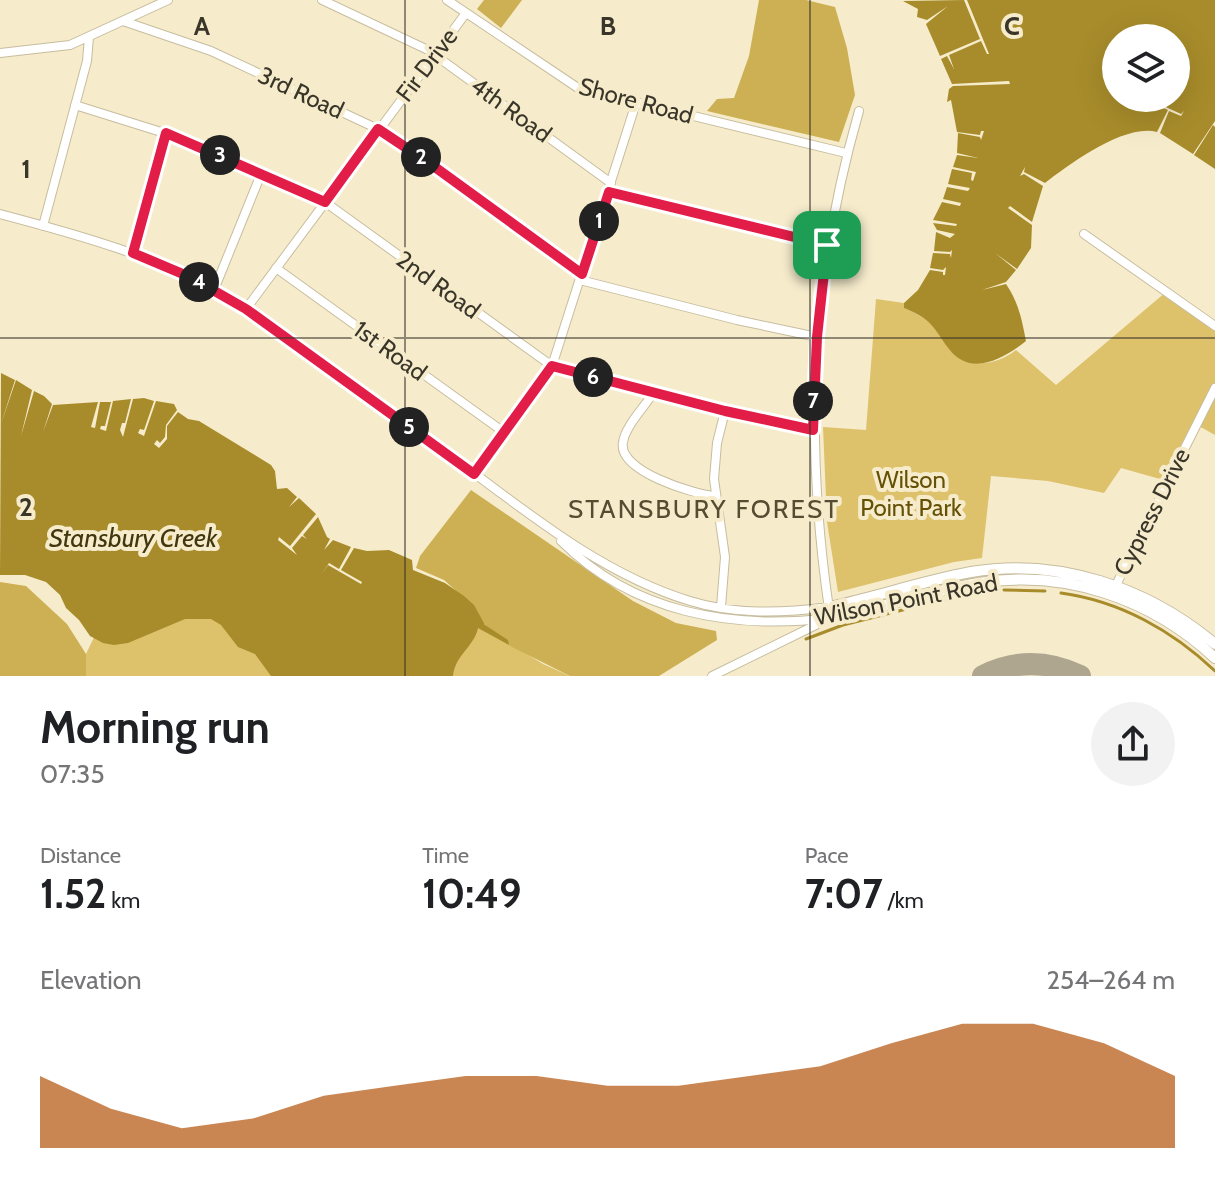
<!DOCTYPE html>
<html lang="en">
<head>
<meta charset="utf-8">
<style>
  :root { --surface:#fff; --page:#f2f2f2; --text:#202124; --muted:#757577; --accent:#b45309 }
  body { margin:0; font-family:Cabin,sans-serif; background:var(--page); color:var(--text); height:100vh; display:flex; flex-direction:column; font-size:30px; white-space:nowrap }
  * { box-sizing:border-box; margin:0 }
  p { font-size:26px; color:var(--muted) }
  .icon { flex:none; width:44px; height:44px; fill:none; stroke:currentColor; stroke-width:2; stroke-linecap:round; stroke-linejoin:round }
  .map { position:relative; height:676px; overflow:hidden }
  .sheet { display:flex; flex-direction:column; background:var(--surface); flex:1 }
  .sheet>* { flex:none }
  .tools { position:absolute; left:1102px; top:24px; display:grid; gap:16px }
  .tools a { display:grid; place-items:center; width:88px; height:88px; border-radius:50%; background:var(--surface); box-shadow:0 8px 32px #0002; font-size:40px }
  .pin { position:absolute; display:grid; place-items:center; width:68px; height:68px; color:#fff; margin:-34px; border-radius:16px; box-shadow:0 4px 12px #0006 }
  .km { position:absolute; width:40px; height:40px; margin:-20px; border-radius:50%; background:#222; color:#fff; font-size:22px; line-height:40px; text-align:center }
  .round { display:grid; place-items:center; flex:none; width:84px; height:84px; border-radius:42px; background:var(--page) }
  .headline { display:flex; align-items:center; justify-content:space-between; height:136px; padding:0 40px }
  h1 { font-size:44px; font-weight:800; line-height:60px }
  .stats { display:grid; grid-template-columns:repeat(3,1fr); gap:12px; height:136px; padding:8px 40px }
  .stats div { display:grid; align-content:center }
  .stats b { font-size:40px; font-weight:800 }
  .stats small { font-size:22px; font-weight:400 }
  .stats p { font-size:22px }
  .chart { height:224px; padding:16px 40px }
  .chart p { display:flex; justify-content:space-between }
  .chart svg { width:100%; height:144px; margin-top:8px; fill:var(--accent); opacity:.7 }
  .map>svg:first-child { display:block }
  .green { fill:#ddc16b }
  .forest { fill:#cdb053 }
  .water { fill:#a88c2b }
  .lines { fill:none; stroke-linecap:round; stroke-linejoin:round }
  .stream { stroke:#a88c2b; stroke-width:3 }
  .taxiway { stroke:#aea68e; stroke-width:22 }
  .minor-casing { stroke:#c7bd9e; stroke-width:10 }
  .tertiary-casing { stroke:#c7bd9e; stroke-width:12 }
  .minor { stroke:#fff; stroke-width:8 }
  .tertiary { stroke:#fff; stroke-width:10 }
  .route-casing { stroke:#fff; stroke-width:16 }
  .route { stroke:#e11d48; stroke-width:10 }
  .grid { fill:none; stroke:#393529; stroke-width:2; stroke-opacity:0.55 }
  .labels { text-anchor:middle; stroke-width:8; stroke-linejoin:round; paint-order:stroke }
  .street-label { font-size:24px; fill:#393529; stroke:#f6eccc }
  .park-label { font-size:24px; fill:#645105; stroke:#f6eccc }
  .neighbourhood-label { font-size:26px; letter-spacing:2px; fill:#554c31; stroke:#f6eccc }
  .water-label { font-size:26px; font-style:italic; fill:#42360e; stroke:#f6eccc }
  .grid-label { font-size:26px; text-anchor:middle; font-weight:bold; fill:#393529; stroke:#f6eccc; stroke-width:8; stroke-linejoin:round; paint-order:stroke }
</style>
</head>
<body>
<div class="map">
<svg width="1215" height="676" viewBox="0 0 1215 676">
  <rect width="100%" height="100%" fill="#f6eccc"/>
  <!-- green -->
  <path class="green" d="M1166 292 1215 325V435L1197 425 1167 481 1121 468 1104 493 1048 481 991 476 982 558 954 562 838 592 827 522 823 427 866 430 876 299 904 303V308C916 313 927 319 937 329 943 336 945 344 951 351 969 370 997 365 1016 350L1056 385Z
    M182 616H214L286 676H86V654L96 633Z
    M476 623 543 664 570 676H447Z"/>
  <!-- forest -->
  <path class="forest" d="M484 0H522L501 28 477 9Z
    M759 0H806L835 7 847 48 855 95 839 142 707 111 717 99 734 98 749 56Z
    M471 490 633 601 676 623 716 631 717 640 659 676H570L512 647 490 631 463 597 444 580 416 568 420 556Z
    M0 582 26 586 67 624 86 654V676H0Z"/>
  <!-- water -->
  <path class="water" d="M964 0 980 39 940 56 926 24 948 6 927 20 917 17 918 9 903 1Z
    M967 0H1215V121L1193 154 1160 133 1169 111 1181 116 1184 111 1181 114 1148 99 1176 98V38H1116V98H1140L1168 110 1157 132C1125 123 1068 165 1045 183L1024 172 1025 167 1020 176 1024 174 1043 186 1032 222 1010 206 1008 208 1032 225 1031 248 1017 269 995 253 1016 270 1006 282 982 290 1006 284C1019 303 1022 321 1026 341 1005 358 971 378 949 349 932 326 933 320 904 308V303L918 290 930 270 943 272V275H945L946 267 943 270 930 268 933 253 950 254 951 258 952 250 950 252 934 251 936 232 950 238 955 234 937 230 933 223 956 226 957 224 933 220 942 202 960 206 961 203 943 199 947 187 968 191 970 188 948 184 952 169 972 173 971 180 973 181 976 172 953 167 957 155 978 158 957 153 958 133 980 137 981 140 984 131H981L980 135 957 132 951 100 947 102 949 89 953 86 1010 84 1009 81 952 84 941 59 947 56 954 69 949 55 981 41 987 54H989Z
    M1213 125 1215 127V169L1194 155Z
    M1 373 15 380 1 424 16 380 32 390 21 436 34 391 44 396 52 404 43 432 53 405 98 402 91 427 95 428 100 402H111L105 426H101L100 429 106 431 113 401 131 399 125 423H122L120 430 123 437 133 399 144 398 154 401 144 430 140 429 138 433 144 436 156 401 174 404 177 410 166 425 165 437 160 443 157 440 154 444 159 448 167 439V426L178 412 188 419 199 421 271 465 275 471 277 489 287 488 297 497 289 507 299 498 316 514 290 546 279 537 278 540 297 555 292 548 302 536 307 539 303 535 318 517 327 537 330 539 324 550 333 540 351 547 339 569 329 563 321 575 328 565 361 584 362 582 341 570 354 548 367 551 389 550 412 560 413 570 445 583 464 596 474 605 485 625 508 640 509 645 478 628C474 647 455 655 453 676H271L255 654 238 647 221 625 211 619H185L128 643 114 645 103 643 90 636 79 620 66 608 60 595 46 582 25 575H0Z"/>
  <g class="lines">
    <!-- stream -->
    <path class="stream" d="M1004 590 1045 591
      M1061 593C1120 601 1173 631 1215 671
      M806 639 843 625 962 595"/>
    <!-- taxiway -->
    <path class="taxiway" d="M983 676C1015 660 1047 660 1080 676"/>
    <defs>
      <path id="minor" d="M322 0 428 50 611 183
        M447 0 578 88 846 153
        M123 21 211 51 378 129 432 165 582 274
        M0 53 70 45 168 0
        M75 105 174 136 325 202 552 366 725 411 813 430
        M609 192 827 245
        M0 214C80 235 160 257 232 300 282 330 328 367 375 402 409 427 444 451 478 476 543 525 611 577 690 601 735 615 783 613 829 607
        M43 226 87 61 89 37
        M1084 234 1215 326
        M133 253 166 133
        M276 268 505 433
        M580 280 737 320 817 337
        M214 290 261 174
        M246 309 466 13
        M653 393C644 408 626 425 623 442 617 471 693 494 715 496
        M474 474 552 366 636 103
        M561 541C633 613 732 630 830 618
        M1114 589 1215 388
        M721 607 725 557 714 479 717 443 725 411
        M829 609C804 437 811 278 859 111
        M712 676 822 622"/>
      <path id="tertiary" d="M829 607C876 597 923 581 971 572 1059 557 1148 588 1215 644
        M830 618C880 609 929 591 979 583 1066 569 1152 599 1215 658"/>
    </defs>
    <!-- minor casing -->
    <use href="#minor" class="minor-casing"/>
    <!-- tertiary casing -->
    <use href="#tertiary" class="tertiary-casing"/>
    <!-- minor -->
    <use href="#minor" class="minor"/>
    <!-- tertiary -->
    <use href="#tertiary" class="tertiary"/>
  </g>
  <g class="lines">
    <defs>
      <path id="route" d="M378 129 432 165 582 274 609 192 827 245 817 337 813 430 725 411 552 366 474 474 246 309 190 277 133 253 166 133 325 202Z"/>
    </defs>
    <!-- route casing -->
    <use href="#route" class="route-casing"/>
    <!-- route -->
    <use href="#route" class="route"/>
  </g>
  <!-- grid -->
  <path class="grid" d="M405 0V676M810 0V676M0 338H1215"/>
  <g class="labels">
    <!-- street labels -->
    <g class="street-label">
      <text transform="translate(427 65) rotate(-53)" y="8">Fir Drive</text>
      <text transform="translate(301 93) rotate(25)" y="8">3rd Road</text>
      <text transform="translate(636 101) rotate(15)" y="8">Shore Road</text>
      <text transform="translate(511 110) rotate(36)" y="8">4th Road</text>
      <text transform="translate(438 285) rotate(36)" y="8">2nd Road</text>
      <text transform="translate(390 351) rotate(36)" y="8">1st Road</text>
      <text transform="translate(1152 512) rotate(-63)" y="8">Cypress Drive</text>
      <text transform="translate(906 600) rotate(-11)" y="8">Wilson Point Road</text>
    </g>
    <!-- park labels -->
    <g class="park-label">
      <text x="911" y="488">Wilson<tspan x="911" dy="28">Point Park</tspan></text>
    </g>
    <!-- neighbourhood labels -->
    <g class="neighbourhood-label">
      <text x="704" y="518">STANSBURY FOREST</text>
    </g>
    <!-- water labels -->
    <g class="water-label">
      <text x="133" y="547">Stansbury Creek</text>
    </g>
  </g>
  <g class="grid-label">
    <text x="202" y="35">A</text>
    <text x="608" y="35">B</text>
    <text x="1012" y="35">C</text>
    <text x="26" y="178">1</text>
    <text x="26" y="516">2</text>
  </g>
</svg>
<div class="tools">
<a><svg class="icon" aria-label="layers" viewBox="0 0 24 24"><path d="M12 4l9 5-9 5-9-5zM3 14l9 5 9-5"/></svg></a>
</div>
<div class="pin" style="left:827px;top:245px;background:#1e9e55"><svg class="icon" aria-label="arrive" viewBox="0 0 24 24"><path d="M6 21V4h12l-3 4 3 4H6"/></svg></div>
<b class="km" style="left:599px;top:221px">1</b>
<b class="km" style="left:421px;top:157px">2</b>
<b class="km" style="left:220px;top:155px">3</b>
<b class="km" style="left:199px;top:282px">4</b>
<b class="km" style="left:409px;top:427px">5</b>
<b class="km" style="left:593px;top:377px">6</b>
<b class="km" style="left:813px;top:401px">7</b>
</div>
<section class="sheet">
<div class="headline"><div><h1>Morning run</h1><p>07:35</p></div><a class="round"><svg class="icon" aria-label="share" viewBox="0 0 24 24"><path d="M12 15V3M7 8l5-5 5 5M5 13v7h14v-7"/></svg></a></div>
<div class="stats">
<div><p>Distance</p><b>1.52<small> km</small></b></div>
<div><p>Time</p><b>10:49</b></div>
<div><p>Pace</p><b>7:07<small> /km</small></b></div>
</div>
<div class="chart"><p><span>Elevation</span>254–264 m</p>
<svg viewBox="0 0 160 44" preserveAspectRatio="none"><path d="M0 44V22L10 32L20 38L30 35L40 28L50 25L60 22L70 22L80 25L90 25L100 22L110 19L120 12L130 6L140 6L150 12L160 22V44z"/></svg>
</div>
</section>
</body>
</html>
